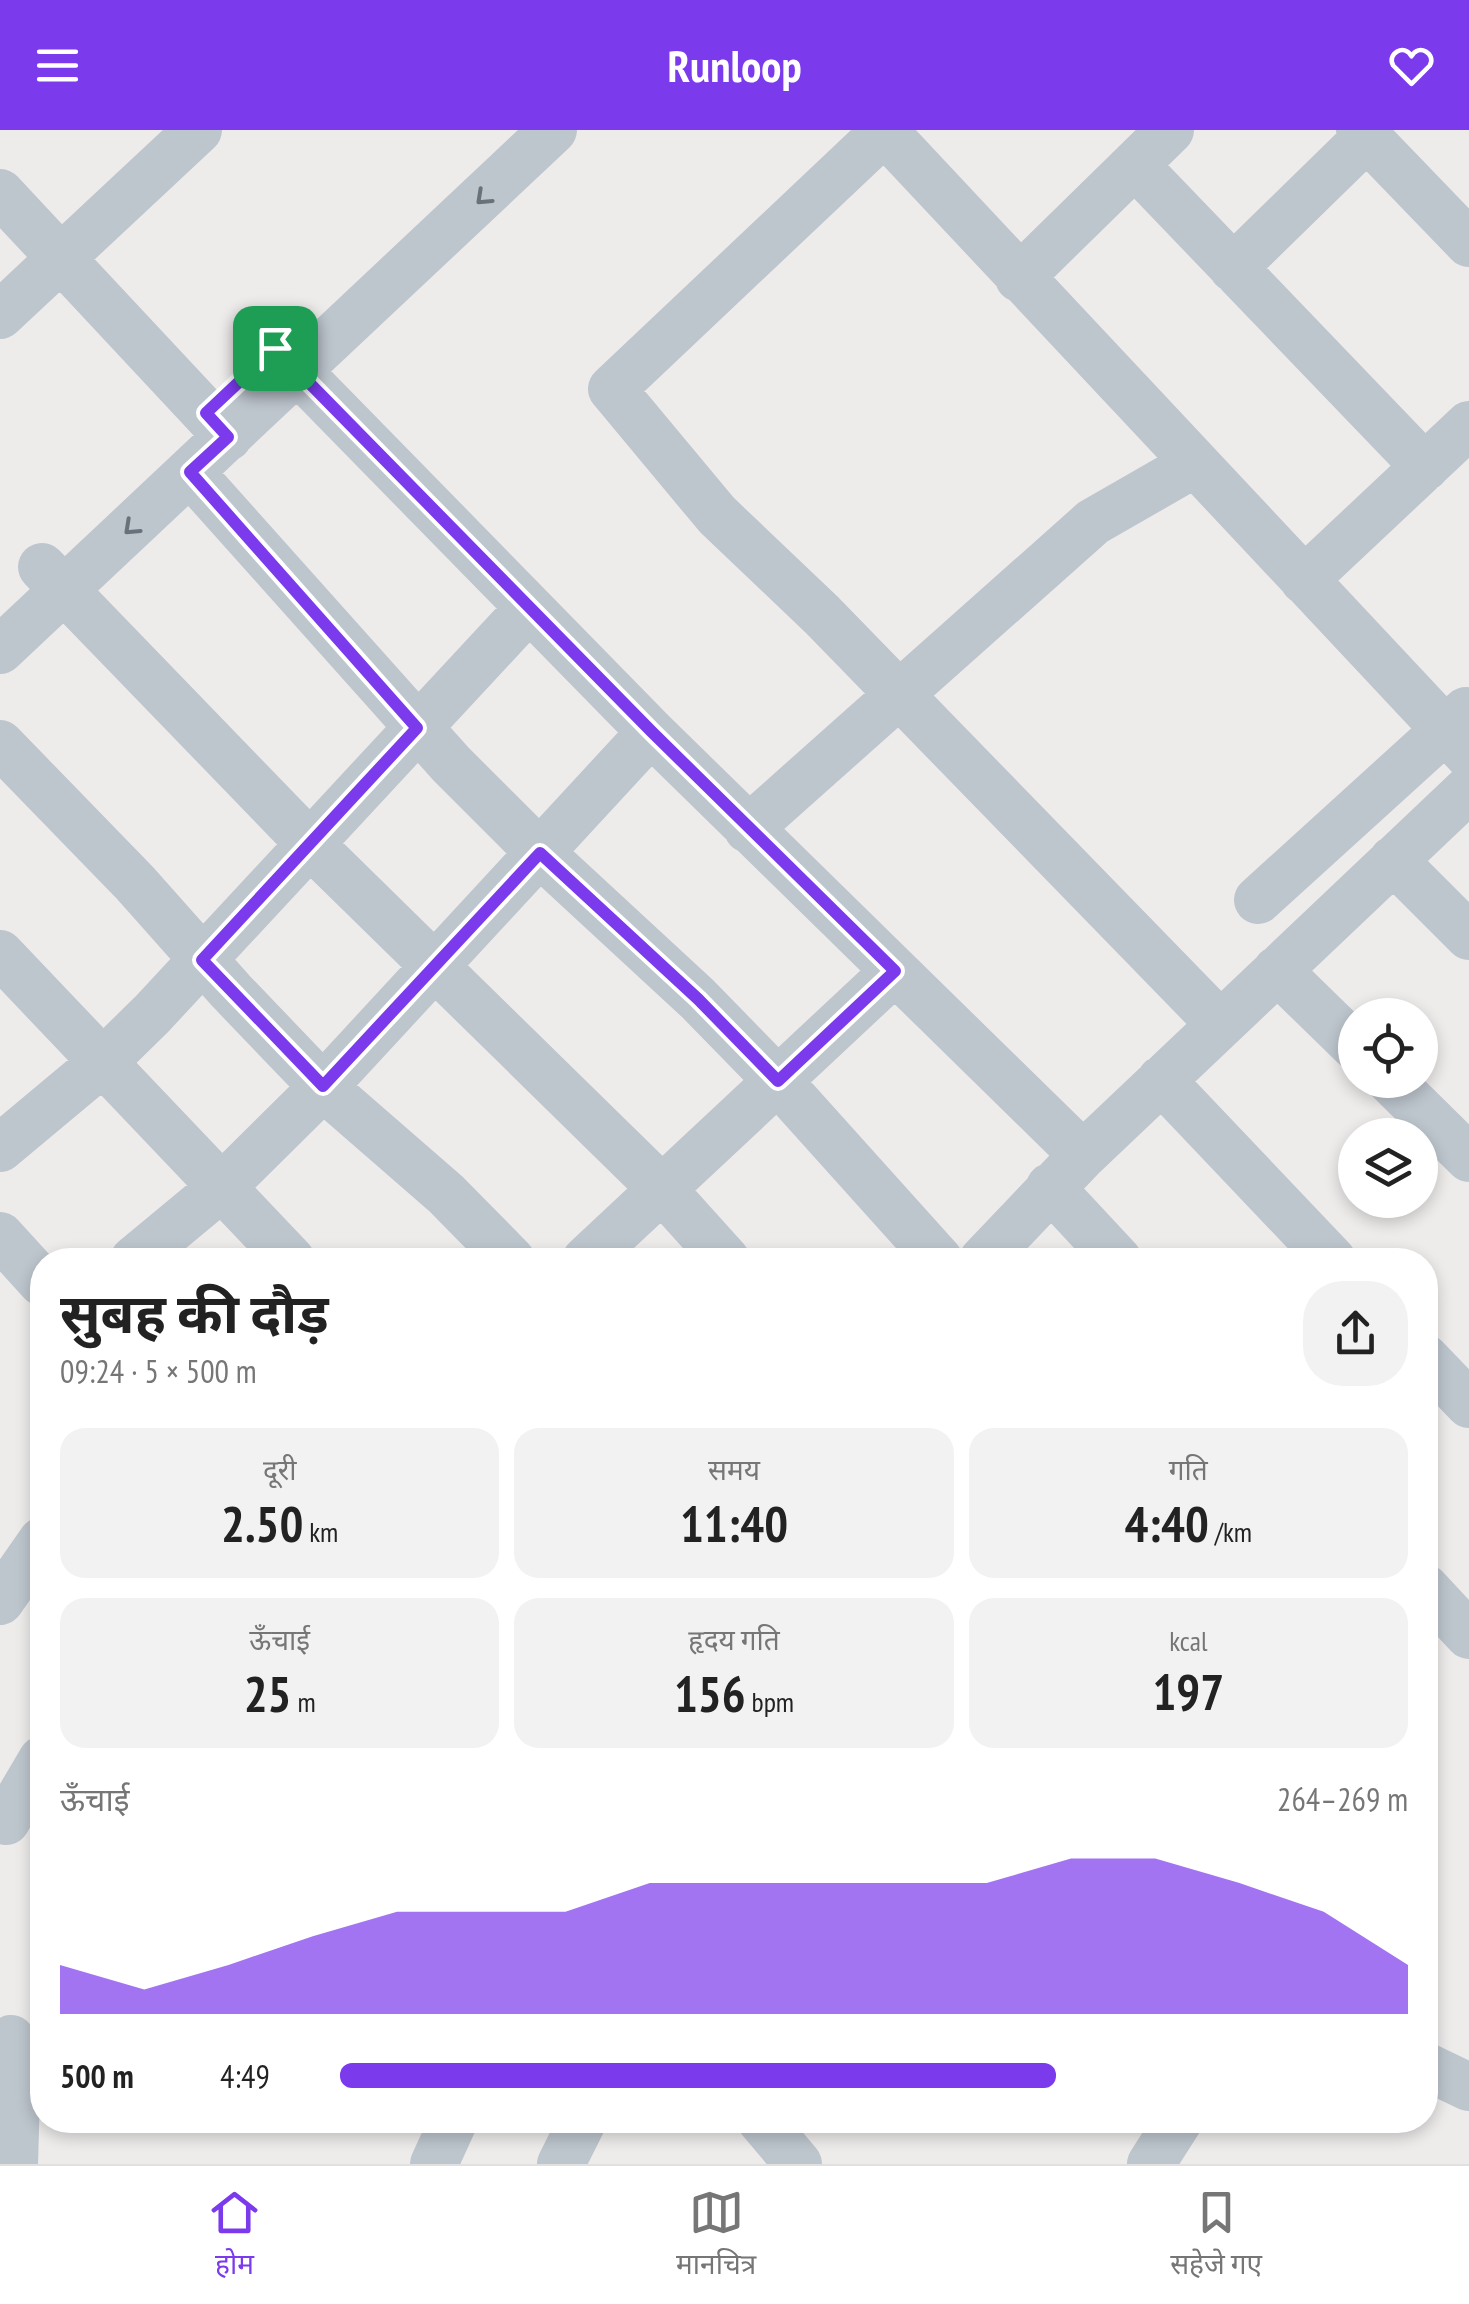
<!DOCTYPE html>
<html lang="hi">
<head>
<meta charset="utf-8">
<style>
  :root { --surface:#fff; --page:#f2f2f2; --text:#222; --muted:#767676; --line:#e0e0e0; --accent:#7c3aed }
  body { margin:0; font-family:"PT Sans Narrow","Noto Sans Devanagari",sans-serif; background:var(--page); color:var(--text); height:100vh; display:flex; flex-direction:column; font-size:38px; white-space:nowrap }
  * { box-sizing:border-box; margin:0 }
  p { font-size:32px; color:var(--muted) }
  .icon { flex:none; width:55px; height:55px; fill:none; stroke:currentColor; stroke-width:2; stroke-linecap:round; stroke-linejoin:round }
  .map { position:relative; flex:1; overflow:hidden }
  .sheet { position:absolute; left:30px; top:1118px; width:1408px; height:885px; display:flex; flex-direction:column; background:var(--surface); border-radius:40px; box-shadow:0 5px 15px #0003 }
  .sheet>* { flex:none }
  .buttons { position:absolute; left:1338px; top:868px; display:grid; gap:20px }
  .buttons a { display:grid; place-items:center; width:100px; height:100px; border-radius:50%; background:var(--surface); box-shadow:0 5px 15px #0003; font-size:50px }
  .pin { position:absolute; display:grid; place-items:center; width:85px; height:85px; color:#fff; margin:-42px; border-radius:20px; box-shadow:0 5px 15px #0006 }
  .round { display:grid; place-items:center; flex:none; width:105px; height:105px; border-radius:40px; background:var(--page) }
  .overview { display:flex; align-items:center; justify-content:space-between; height:170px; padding:0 30px }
  h1 { font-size:55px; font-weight:700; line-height:75px }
  .metrics { display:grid; grid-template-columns:repeat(3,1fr); gap:15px; height:170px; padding:10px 30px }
  .metrics div { display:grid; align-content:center; border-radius:25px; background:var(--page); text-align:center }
  .metrics b { font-size:50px; font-weight:700 }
  .metrics small { font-size:28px; font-weight:400 }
  .metrics p { font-size:28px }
  .chart { height:280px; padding:20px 30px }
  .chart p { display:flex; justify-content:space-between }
  .chart svg { width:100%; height:180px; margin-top:10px; fill:var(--accent); opacity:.7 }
  ul { padding:0 30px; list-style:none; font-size:32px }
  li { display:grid; grid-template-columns:160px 120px 1fr; align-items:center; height:75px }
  li i { height:25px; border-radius:12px; background:var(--accent) }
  header { display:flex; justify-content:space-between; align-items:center; height:130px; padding:0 30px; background:var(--accent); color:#fff; font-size:45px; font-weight:700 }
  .tab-bar { display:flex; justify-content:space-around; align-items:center; height:140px; border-top:2px solid var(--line); background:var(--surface); font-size:28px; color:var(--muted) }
  .tab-bar a { display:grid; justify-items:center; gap:5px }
  .tab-bar .on { color:var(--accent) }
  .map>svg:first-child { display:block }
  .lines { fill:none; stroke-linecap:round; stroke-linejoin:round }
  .minor { stroke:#bdc5cd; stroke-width:48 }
  .oneway { stroke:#69727a }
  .route-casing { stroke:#fff; stroke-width:20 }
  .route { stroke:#7c3aed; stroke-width:12 }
</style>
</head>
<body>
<header><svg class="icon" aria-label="menu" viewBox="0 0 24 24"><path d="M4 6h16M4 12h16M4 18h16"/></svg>Runloop<svg class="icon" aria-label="heart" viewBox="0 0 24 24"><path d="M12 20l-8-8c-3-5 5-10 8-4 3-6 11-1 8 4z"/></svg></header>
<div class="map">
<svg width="1469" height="2034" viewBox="0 0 1469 2034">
  <rect width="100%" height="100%" fill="#eeebeb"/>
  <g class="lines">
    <!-- minor -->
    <path class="minor" d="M883 0 1469 625
      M886 0 612 259 717 385 822 485 1220 894
      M1360 0 1469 113
      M1135 35 1425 337
      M0 63 228 307
      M1233 138 1367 7
      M1019 148 1170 0
      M0 185 198 0
      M275 218 651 602 1083 1025
      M190 342 451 634 540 723 698 869 778 951 939 1130
      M42 437 309 713 662 1059 726 1130
      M1304 450 1469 295
      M0 520 553 0
      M0 614 135 753 231 861 323 957 446 1064 511 1130
      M748 699 1093 392 1194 334
      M1393 730 1469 806
      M1258 770 1466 581
      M0 824 291 1130
      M1277 840 1355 916
      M1161 950 1332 1130
      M1390 950 1469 1028
      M0 1018 103 932 152 884 529 478
      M1050 1057 1118 1130
      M0 1106 42 1152
      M134 1130 222 1057 323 957 651 602
      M586 1130 895 841
      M983 1130 1083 1025 1469 659
      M1425 1228 1469 1274
      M1425 1458 1469 1505
      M0 1471 42 1411
      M6 1691 42 1630
      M11 1909 16 1964 14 2034
      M1425 1936 1469 1957
      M761 1990 798 2034
      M434 2034 454 1990
      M561 2034 583 1990
      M1151 2034 1179 1990"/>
  </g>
  <!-- one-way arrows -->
  <defs><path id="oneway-chevron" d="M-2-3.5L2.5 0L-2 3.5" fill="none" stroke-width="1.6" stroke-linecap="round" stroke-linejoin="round" transform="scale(2.5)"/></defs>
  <g class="oneway">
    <use href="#oneway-chevron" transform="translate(483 68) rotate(137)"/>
    <use href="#oneway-chevron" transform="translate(131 398) rotate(137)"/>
  </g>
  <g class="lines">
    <defs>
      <path id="route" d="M275 218 652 602 895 841 778 951 698 869 540 723 323 956 202 830 417 598 190 342 228 307 206 283Z"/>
    </defs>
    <!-- route casing -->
    <use href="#route" class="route-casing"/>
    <!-- route -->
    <use href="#route" class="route"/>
  </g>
</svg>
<div class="buttons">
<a><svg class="icon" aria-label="locate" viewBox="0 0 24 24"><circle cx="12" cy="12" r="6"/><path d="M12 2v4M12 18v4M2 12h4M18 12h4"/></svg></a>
<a><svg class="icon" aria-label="layers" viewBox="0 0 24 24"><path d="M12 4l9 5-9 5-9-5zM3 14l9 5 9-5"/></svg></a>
</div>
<div class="pin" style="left:275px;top:218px;background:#1e9e55"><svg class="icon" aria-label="arrive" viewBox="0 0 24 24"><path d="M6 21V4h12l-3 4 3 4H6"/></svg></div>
<section class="sheet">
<div class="overview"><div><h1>सुबह की दौड़</h1><p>09:24 · 5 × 500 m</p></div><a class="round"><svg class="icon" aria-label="share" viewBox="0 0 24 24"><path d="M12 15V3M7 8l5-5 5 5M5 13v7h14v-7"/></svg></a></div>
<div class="metrics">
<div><p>दूरी</p><b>2.50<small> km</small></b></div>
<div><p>समय</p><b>11:40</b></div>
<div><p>गति</p><b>4:40<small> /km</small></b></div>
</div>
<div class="metrics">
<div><p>ऊँचाई</p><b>25<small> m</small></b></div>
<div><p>हृदय गति</p><b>156<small> bpm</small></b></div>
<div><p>kcal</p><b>197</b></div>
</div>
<div class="chart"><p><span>ऊँचाई</span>264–269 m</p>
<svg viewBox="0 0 160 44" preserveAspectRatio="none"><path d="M0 44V32L10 38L20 32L30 25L40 19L50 19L60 19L70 12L80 12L90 12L100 12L110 12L120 6L130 6L140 12L150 19L160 32V44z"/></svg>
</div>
<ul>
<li><b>500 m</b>4:49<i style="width:67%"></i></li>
</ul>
</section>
</div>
<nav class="tab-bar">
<a class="on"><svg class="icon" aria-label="home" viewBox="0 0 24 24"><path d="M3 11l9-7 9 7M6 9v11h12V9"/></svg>होम</a>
<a><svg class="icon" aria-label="map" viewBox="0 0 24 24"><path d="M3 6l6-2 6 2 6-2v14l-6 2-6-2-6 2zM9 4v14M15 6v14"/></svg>मानचित्र</a>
<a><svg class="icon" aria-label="saved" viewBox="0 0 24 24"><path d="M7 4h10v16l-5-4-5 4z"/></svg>सहेजे गए</a>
</nav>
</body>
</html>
